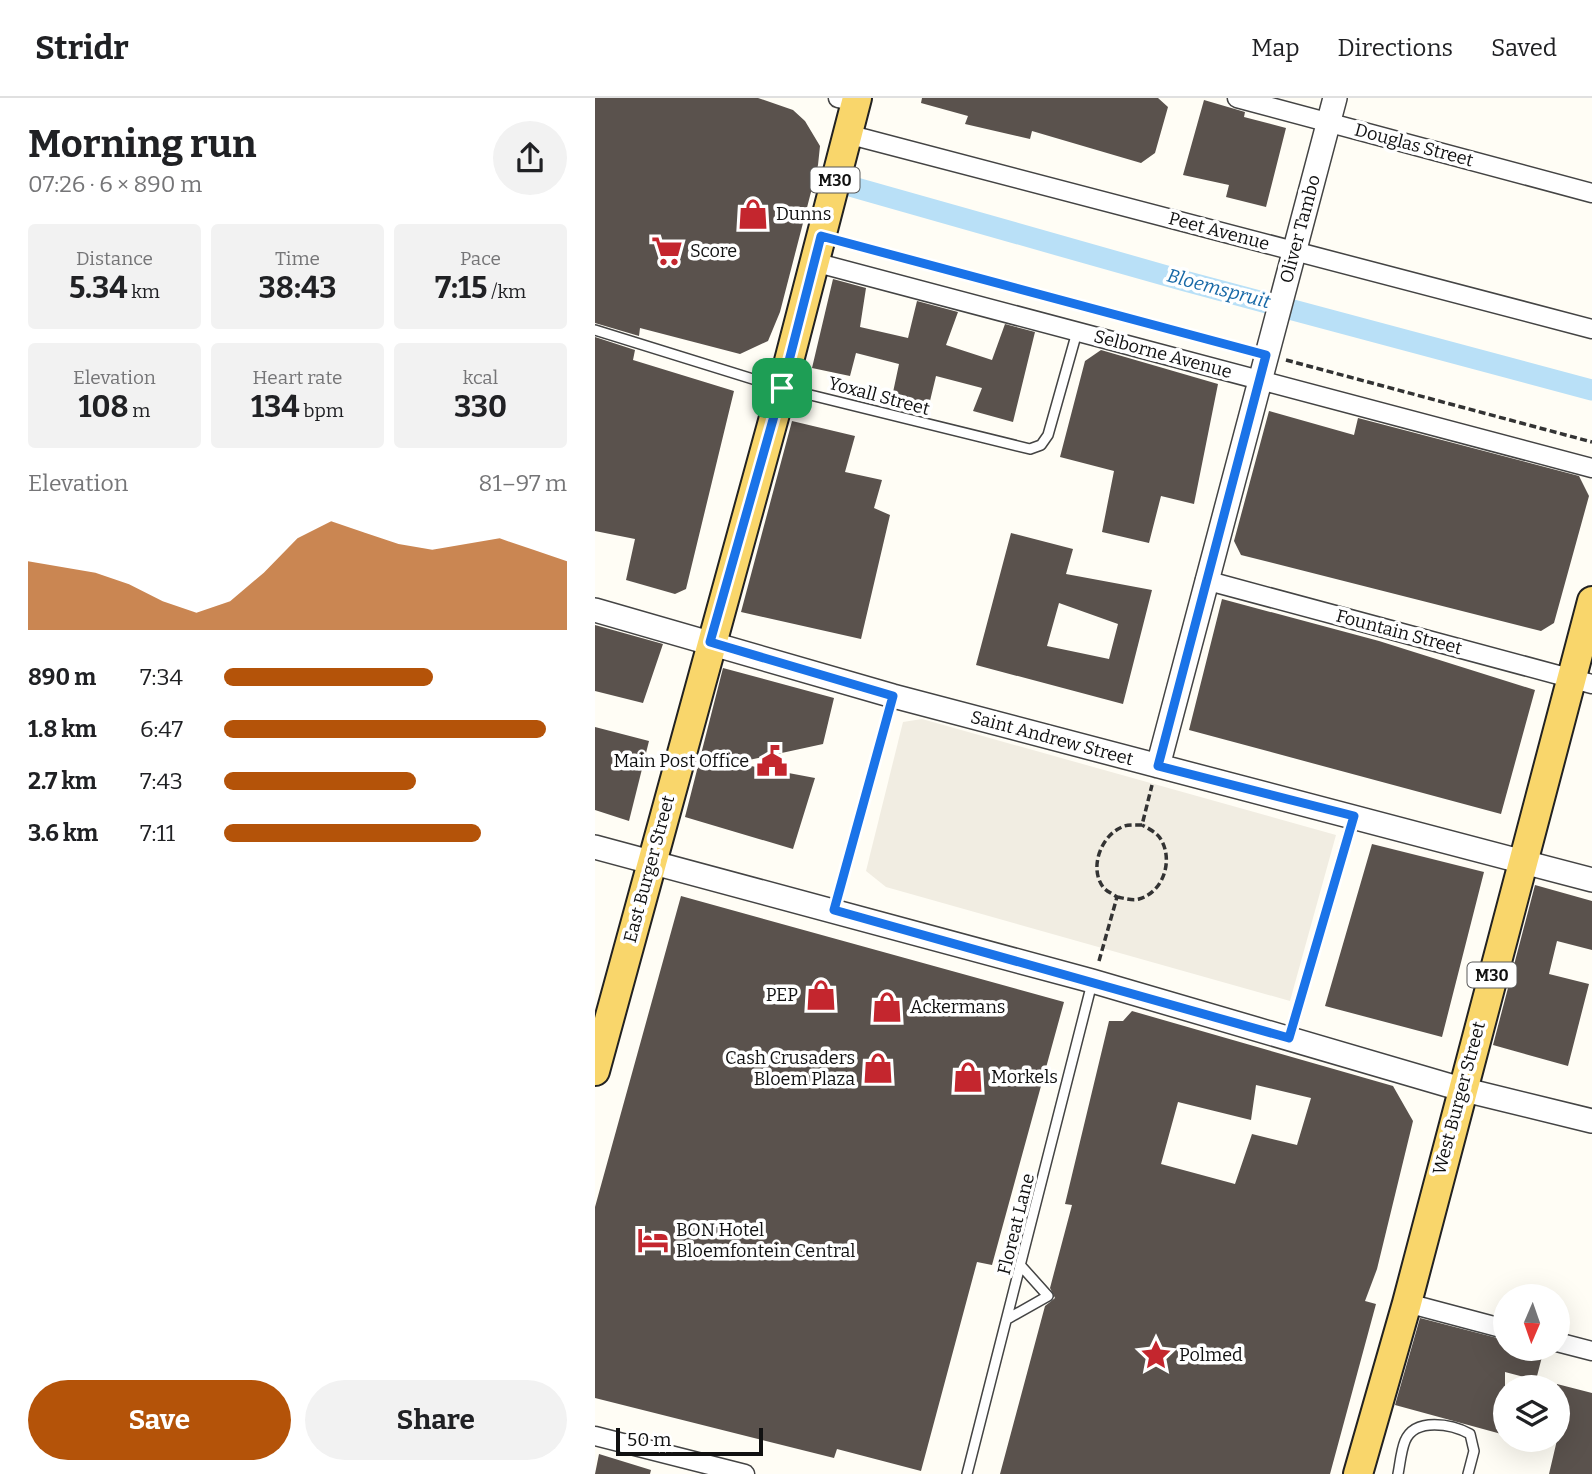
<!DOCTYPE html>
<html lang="en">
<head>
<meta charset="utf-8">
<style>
  :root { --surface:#fff; --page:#f2f2f2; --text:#202124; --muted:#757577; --line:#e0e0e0; --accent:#b45309 }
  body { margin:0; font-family:Bitter,serif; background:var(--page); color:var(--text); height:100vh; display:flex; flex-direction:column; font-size:26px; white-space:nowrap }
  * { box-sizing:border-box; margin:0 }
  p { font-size:23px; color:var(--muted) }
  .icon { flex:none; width:38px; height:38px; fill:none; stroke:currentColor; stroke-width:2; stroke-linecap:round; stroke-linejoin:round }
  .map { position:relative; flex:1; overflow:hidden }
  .sheet { display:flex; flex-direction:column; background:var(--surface); width:595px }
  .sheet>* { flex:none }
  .needle { width:46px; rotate:182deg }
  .controls { position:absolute; left:898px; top:1186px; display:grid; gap:14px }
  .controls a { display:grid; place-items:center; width:77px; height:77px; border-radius:50%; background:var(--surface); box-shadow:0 7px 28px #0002; font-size:35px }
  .scale { position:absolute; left:21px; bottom:18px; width:147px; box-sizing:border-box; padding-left:7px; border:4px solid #111; border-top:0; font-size:19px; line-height:24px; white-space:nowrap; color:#111; -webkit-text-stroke:5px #fff; paint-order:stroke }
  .pin { position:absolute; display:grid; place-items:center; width:60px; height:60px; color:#fff; margin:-30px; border-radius:14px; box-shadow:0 4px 10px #0006 }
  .round { display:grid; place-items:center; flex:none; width:74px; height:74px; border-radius:37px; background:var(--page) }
  .summary { display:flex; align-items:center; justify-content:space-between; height:119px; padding:0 28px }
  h1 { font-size:38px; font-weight:700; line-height:52px }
  .metrics { display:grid; grid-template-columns:repeat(3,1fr); gap:10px; height:119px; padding:7px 28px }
  .metrics div { display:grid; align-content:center; border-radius:7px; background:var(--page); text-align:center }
  .metrics b { font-size:30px; font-weight:700 }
  .metrics small { font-size:19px; font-weight:400 }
  .metrics p { font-size:19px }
  .chart { height:196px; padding:14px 28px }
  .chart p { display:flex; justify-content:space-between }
  .chart svg { width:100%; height:126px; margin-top:7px; fill:var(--accent); opacity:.7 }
  .action { display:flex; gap:14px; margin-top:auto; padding:14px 28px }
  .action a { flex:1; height:80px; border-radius:42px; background:var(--accent); color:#fff; font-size:28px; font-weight:700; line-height:80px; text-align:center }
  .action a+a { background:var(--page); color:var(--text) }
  ul { padding:0 28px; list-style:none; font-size:23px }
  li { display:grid; grid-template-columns:112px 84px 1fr; align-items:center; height:52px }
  li i { height:18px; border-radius:9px; background:var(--accent) }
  header { display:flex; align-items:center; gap:42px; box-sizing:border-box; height:98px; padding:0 35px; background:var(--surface); border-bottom:2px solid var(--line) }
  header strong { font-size:33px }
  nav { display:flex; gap:38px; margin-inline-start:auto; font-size:24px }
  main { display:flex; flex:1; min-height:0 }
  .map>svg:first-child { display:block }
  .plaza { fill:#f1ede2 }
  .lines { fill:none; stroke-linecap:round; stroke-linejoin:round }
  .canal { stroke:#b9e0f7; stroke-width:21 }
  .building { fill:#5a524d; fill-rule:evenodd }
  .service-casing { stroke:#444; stroke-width:12 }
  .minor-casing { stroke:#444; stroke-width:21 }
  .tertiary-casing { stroke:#444; stroke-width:26 }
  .primary-casing { stroke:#222; stroke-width:32 }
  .path { stroke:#333; stroke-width:3.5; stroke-dasharray:7 3.5; stroke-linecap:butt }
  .service { stroke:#fff; stroke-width:9 }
  .minor { stroke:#fff; stroke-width:18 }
  .tertiary { stroke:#fff; stroke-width:23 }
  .primary { stroke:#f9d66b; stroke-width:28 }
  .route-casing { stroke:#fff; stroke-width:14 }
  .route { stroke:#1a73e8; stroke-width:9 }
  .labels { text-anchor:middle; stroke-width:7; stroke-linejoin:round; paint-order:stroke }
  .shield { fill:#fff; stroke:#585858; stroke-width:2 }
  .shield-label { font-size:16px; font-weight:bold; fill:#111 }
  .street-label { font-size:18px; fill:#111; stroke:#fff }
  .poi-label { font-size:18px; fill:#111; stroke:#fff; text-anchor:start }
  .water-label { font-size:19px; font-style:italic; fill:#1768a6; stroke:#fff }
</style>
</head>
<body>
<header>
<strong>Stridr</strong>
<nav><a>Map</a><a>Directions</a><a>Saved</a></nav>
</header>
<main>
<section class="sheet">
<div class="summary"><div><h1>Morning run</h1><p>07:26 · 6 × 890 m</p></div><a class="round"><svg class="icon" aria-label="share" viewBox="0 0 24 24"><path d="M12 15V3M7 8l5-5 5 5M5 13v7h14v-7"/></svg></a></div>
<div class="metrics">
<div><p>Distance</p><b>5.34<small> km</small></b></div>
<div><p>Time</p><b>38:43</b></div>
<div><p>Pace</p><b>7:15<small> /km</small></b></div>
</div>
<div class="metrics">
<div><p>Elevation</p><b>108<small> m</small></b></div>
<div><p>Heart rate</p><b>134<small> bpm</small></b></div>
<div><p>kcal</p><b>330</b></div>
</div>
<div class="chart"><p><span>Elevation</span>81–97 m</p>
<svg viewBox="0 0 160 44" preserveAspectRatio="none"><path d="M0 44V20L10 22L20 24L30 28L40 34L50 38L60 34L70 24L80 12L90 6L100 10L110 14L120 16L130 14L140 12L150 16L160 20V44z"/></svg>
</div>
<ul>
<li><b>890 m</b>7:34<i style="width:61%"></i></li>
<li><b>1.8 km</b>6:47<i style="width:94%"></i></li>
<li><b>2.7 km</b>7:43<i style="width:56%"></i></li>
<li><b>3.6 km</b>7:11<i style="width:75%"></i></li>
</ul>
<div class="action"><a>Save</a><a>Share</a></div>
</section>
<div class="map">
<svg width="997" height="1376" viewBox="0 0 997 1376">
  <rect width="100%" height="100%" fill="#fffdf5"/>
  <!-- plaza -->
  <path class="plaza" d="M327 621 741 737 695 903 291 789 271 773 308 624Z"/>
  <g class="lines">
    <!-- canal -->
    <path class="canal" d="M251 87 586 182 997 292"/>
  </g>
  <!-- building -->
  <path class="building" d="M0 0H163L198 12 210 23 225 48 223 67 185 214 173 243 145 256 45 230 44 238 0 225Z
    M327 0H563L573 9 560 55 546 65 437 33 435 41 370 26 373 18 326 5Z
    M609 2 650 14 649 19 691 30 671 109 631 99 634 87 588 77Z
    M238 181 271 190 265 229 313 240 322 203 363 214 351 247 397 262 410 226 440 234 418 324 378 313 387 290 341 278 334 307 297 299 304 266 261 255 255 278 217 270Z
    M0 239 40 252 38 262 139 293 91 491 80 496 31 482 40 441 0 433Z
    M506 252 623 286 599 406 566 398 554 445 507 434 519 373 465 359 490 263Z
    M674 313 759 337 763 320 984 378 994 398 959 525 946 533 646 457 639 443Z
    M197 323 260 338 250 374 287 382 279 410 295 417 266 541 146 514Z
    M416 435 478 451 471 476 557 492 528 606 381 567ZM464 505 523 526 514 561 452 548Z
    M627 501 784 543 940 592 906 716 594 632Z
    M0 527 68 546 48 605 0 593Z
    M128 570 239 600 228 646 140 665 220 680 198 751 90 719Z
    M0 629 54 643 34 723 0 712Z
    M777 746 889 774 847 939 730 908Z
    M940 787 997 803V852L962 843 954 876 994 886 973 968 898 947Z
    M86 798 469 904 397 1167 382 1164 326 1373 242 1351 239 1360 0 1300V1109Z
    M537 913 798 988 818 1023 782 1171 770 1203 781 1206 735 1376H405L450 1208 460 1200 455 1190 477 1107 470 1106 514 923H528ZM661 987 716 1000 702 1047 657 1036 640 1086 566 1066 583 1004 656 1022Z
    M825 1220 910 1242V1251H949L941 1282 910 1274V1337L800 1307Z
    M962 1286 997 1295V1376H954L962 1342Z
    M4 1356 56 1372 55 1376H0Z"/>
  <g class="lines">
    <defs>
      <path id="service" d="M0 232 187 290 435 351 446 347 453 337 482 234
        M239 812 298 599
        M695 938 758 720
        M414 1220 453 1198 427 1169
        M372 1376 497 885
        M803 1376C805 1366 806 1353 810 1343 820 1319 857 1326 875 1336L879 1353 873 1376"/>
      <path id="minor" d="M243 0 261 4
        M642 0 997 95
        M252 36 997 231
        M219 164 997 370
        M610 482 997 586
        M812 1205 910 1231
        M962 1244 997 1253
        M0 1338 150 1376"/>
      <path id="tertiary" d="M0 512 298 598 997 782
        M563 668 740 0
        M0 749 497 883 866 991 997 1023"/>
      <path id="primary" d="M0 973 187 290 262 0
        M763 1376 812 1205 997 503"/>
    </defs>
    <!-- service casing -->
    <use href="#service" class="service-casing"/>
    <!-- minor casing -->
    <use href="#minor" class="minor-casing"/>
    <!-- tertiary casing -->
    <use href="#tertiary" class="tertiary-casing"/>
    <!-- primary casing -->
    <use href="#primary" class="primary-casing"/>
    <!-- path -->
    <path class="path" d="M248 144 653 252
      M691 262 997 344
      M522 799C528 800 538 803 544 801 569 794 579 761 565 740 562 735 553 730 547 727
      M504 863 522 799C518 796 511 793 508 789 494 770 506 739 525 730 531 726 540 727 547 727L557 687"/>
    <!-- service -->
    <use href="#service" class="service"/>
    <!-- minor -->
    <use href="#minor" class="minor"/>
    <!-- tertiary -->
    <use href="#tertiary" class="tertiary"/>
    <!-- primary -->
    <use href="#primary" class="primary"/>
  </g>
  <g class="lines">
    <defs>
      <path id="route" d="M226 138 671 257 563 668 759 718 694 940 239 812 298 598 115 544 187 290Z"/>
    </defs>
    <!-- route casing -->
    <use href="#route" class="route-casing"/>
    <!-- route -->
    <use href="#route" class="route"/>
  </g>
  <!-- icons -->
  <defs>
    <symbol id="shop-bare" viewBox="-9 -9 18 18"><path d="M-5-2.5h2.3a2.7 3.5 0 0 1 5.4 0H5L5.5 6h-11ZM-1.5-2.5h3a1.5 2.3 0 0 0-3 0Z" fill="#c4262e" stroke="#fff" stroke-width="2.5" paint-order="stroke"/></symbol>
    <symbol id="supermarket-bare" viewBox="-9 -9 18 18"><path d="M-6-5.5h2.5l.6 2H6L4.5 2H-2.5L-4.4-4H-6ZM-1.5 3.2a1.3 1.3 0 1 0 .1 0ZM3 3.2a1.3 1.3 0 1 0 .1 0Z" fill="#c4262e" stroke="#fff" stroke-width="2.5" paint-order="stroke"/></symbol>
    <symbol id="civic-bare" viewBox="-9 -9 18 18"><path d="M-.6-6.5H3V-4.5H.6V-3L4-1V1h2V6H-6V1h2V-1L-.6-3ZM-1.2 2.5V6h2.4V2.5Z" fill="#c4262e" stroke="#fff" stroke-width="2.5" paint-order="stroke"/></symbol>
    <symbol id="hotel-bare" viewBox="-9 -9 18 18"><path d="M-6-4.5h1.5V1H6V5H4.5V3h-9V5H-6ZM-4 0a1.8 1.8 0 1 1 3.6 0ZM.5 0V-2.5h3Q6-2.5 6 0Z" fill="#c4262e" stroke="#fff" stroke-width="2.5" paint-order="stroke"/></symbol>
    <symbol id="sight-bare" viewBox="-9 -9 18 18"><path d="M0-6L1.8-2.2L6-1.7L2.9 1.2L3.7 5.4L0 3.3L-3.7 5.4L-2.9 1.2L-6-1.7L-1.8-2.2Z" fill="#c4262e" stroke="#fff" stroke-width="2.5" paint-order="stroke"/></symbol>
  </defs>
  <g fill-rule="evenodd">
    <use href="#shop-bare" x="136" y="94" width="44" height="44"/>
    <use href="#supermarket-bare" x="50" y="131" width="44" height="44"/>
    <use href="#civic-bare" x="155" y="641" width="44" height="44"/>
    <use href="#shop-bare" x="204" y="875" width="44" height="44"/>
    <use href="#shop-bare" x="270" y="887" width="44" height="44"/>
    <use href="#shop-bare" x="261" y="948" width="44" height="44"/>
    <use href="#shop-bare" x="351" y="957" width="44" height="44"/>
    <use href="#hotel-bare" x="36" y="1120" width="44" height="44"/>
    <use href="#sight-bare" x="539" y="1235" width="44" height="44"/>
  </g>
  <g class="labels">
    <!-- shield labels -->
    <g class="shield">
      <rect x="215.5" y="69.5" width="49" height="25" rx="5"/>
      <rect x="872.5" y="864.5" width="49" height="25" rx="5"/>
    </g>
    <g class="shield-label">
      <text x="240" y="88">M30</text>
      <text x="897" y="883">M30</text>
    </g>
    <!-- street labels -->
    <g class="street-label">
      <text transform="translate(819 47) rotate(15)" y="6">Douglas Street</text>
      <text transform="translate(705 131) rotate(-75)" y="6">Oliver Tambo</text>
      <text transform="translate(624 133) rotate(15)" y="6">Peet Avenue</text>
      <text transform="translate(568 256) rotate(15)" y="6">Selborne Avenue</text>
      <text transform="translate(284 298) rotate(15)" y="6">Yoxall Street</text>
      <text transform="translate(804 534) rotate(15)" y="6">Fountain Street</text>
      <text transform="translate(457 640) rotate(15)" y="6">Saint Andrew Street</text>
      <text transform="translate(54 771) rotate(-75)" y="6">East Burger Street</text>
      <text transform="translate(864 1000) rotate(-75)" y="6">West Burger Street</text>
      <text transform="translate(421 1126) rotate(-76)" y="6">Floreat Lane</text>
    </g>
    <!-- poi labels -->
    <g class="poi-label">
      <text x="181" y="122">Dunns</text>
      <text x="95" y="159">Score</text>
      <text x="154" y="669" text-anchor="end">Main Post Office</text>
      <text x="203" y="903" text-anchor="end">PEP</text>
      <text x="315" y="915">Ackermans</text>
      <text x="260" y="966" text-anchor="end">Cash Crusaders<tspan x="260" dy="21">Bloem Plaza</tspan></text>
      <text x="396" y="985">Morkels</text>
      <text x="81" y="1138">BON Hotel<tspan x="81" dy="21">Bloemfontein Central</tspan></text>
      <text x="584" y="1263">Polmed</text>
    </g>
    <!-- water labels -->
    <g class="water-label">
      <text transform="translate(624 190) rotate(15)" y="7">Bloemspruit</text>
    </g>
  </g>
</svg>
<div class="controls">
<a><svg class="needle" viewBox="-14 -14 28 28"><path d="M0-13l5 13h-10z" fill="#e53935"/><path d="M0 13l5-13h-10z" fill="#757577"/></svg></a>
<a><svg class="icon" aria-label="layers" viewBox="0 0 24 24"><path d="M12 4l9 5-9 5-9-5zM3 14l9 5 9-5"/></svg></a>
</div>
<div class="scale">50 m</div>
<div class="pin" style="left:187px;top:290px;background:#1e9e55"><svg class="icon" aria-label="arrive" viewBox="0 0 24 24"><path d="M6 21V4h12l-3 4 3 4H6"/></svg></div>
</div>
</main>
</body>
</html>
